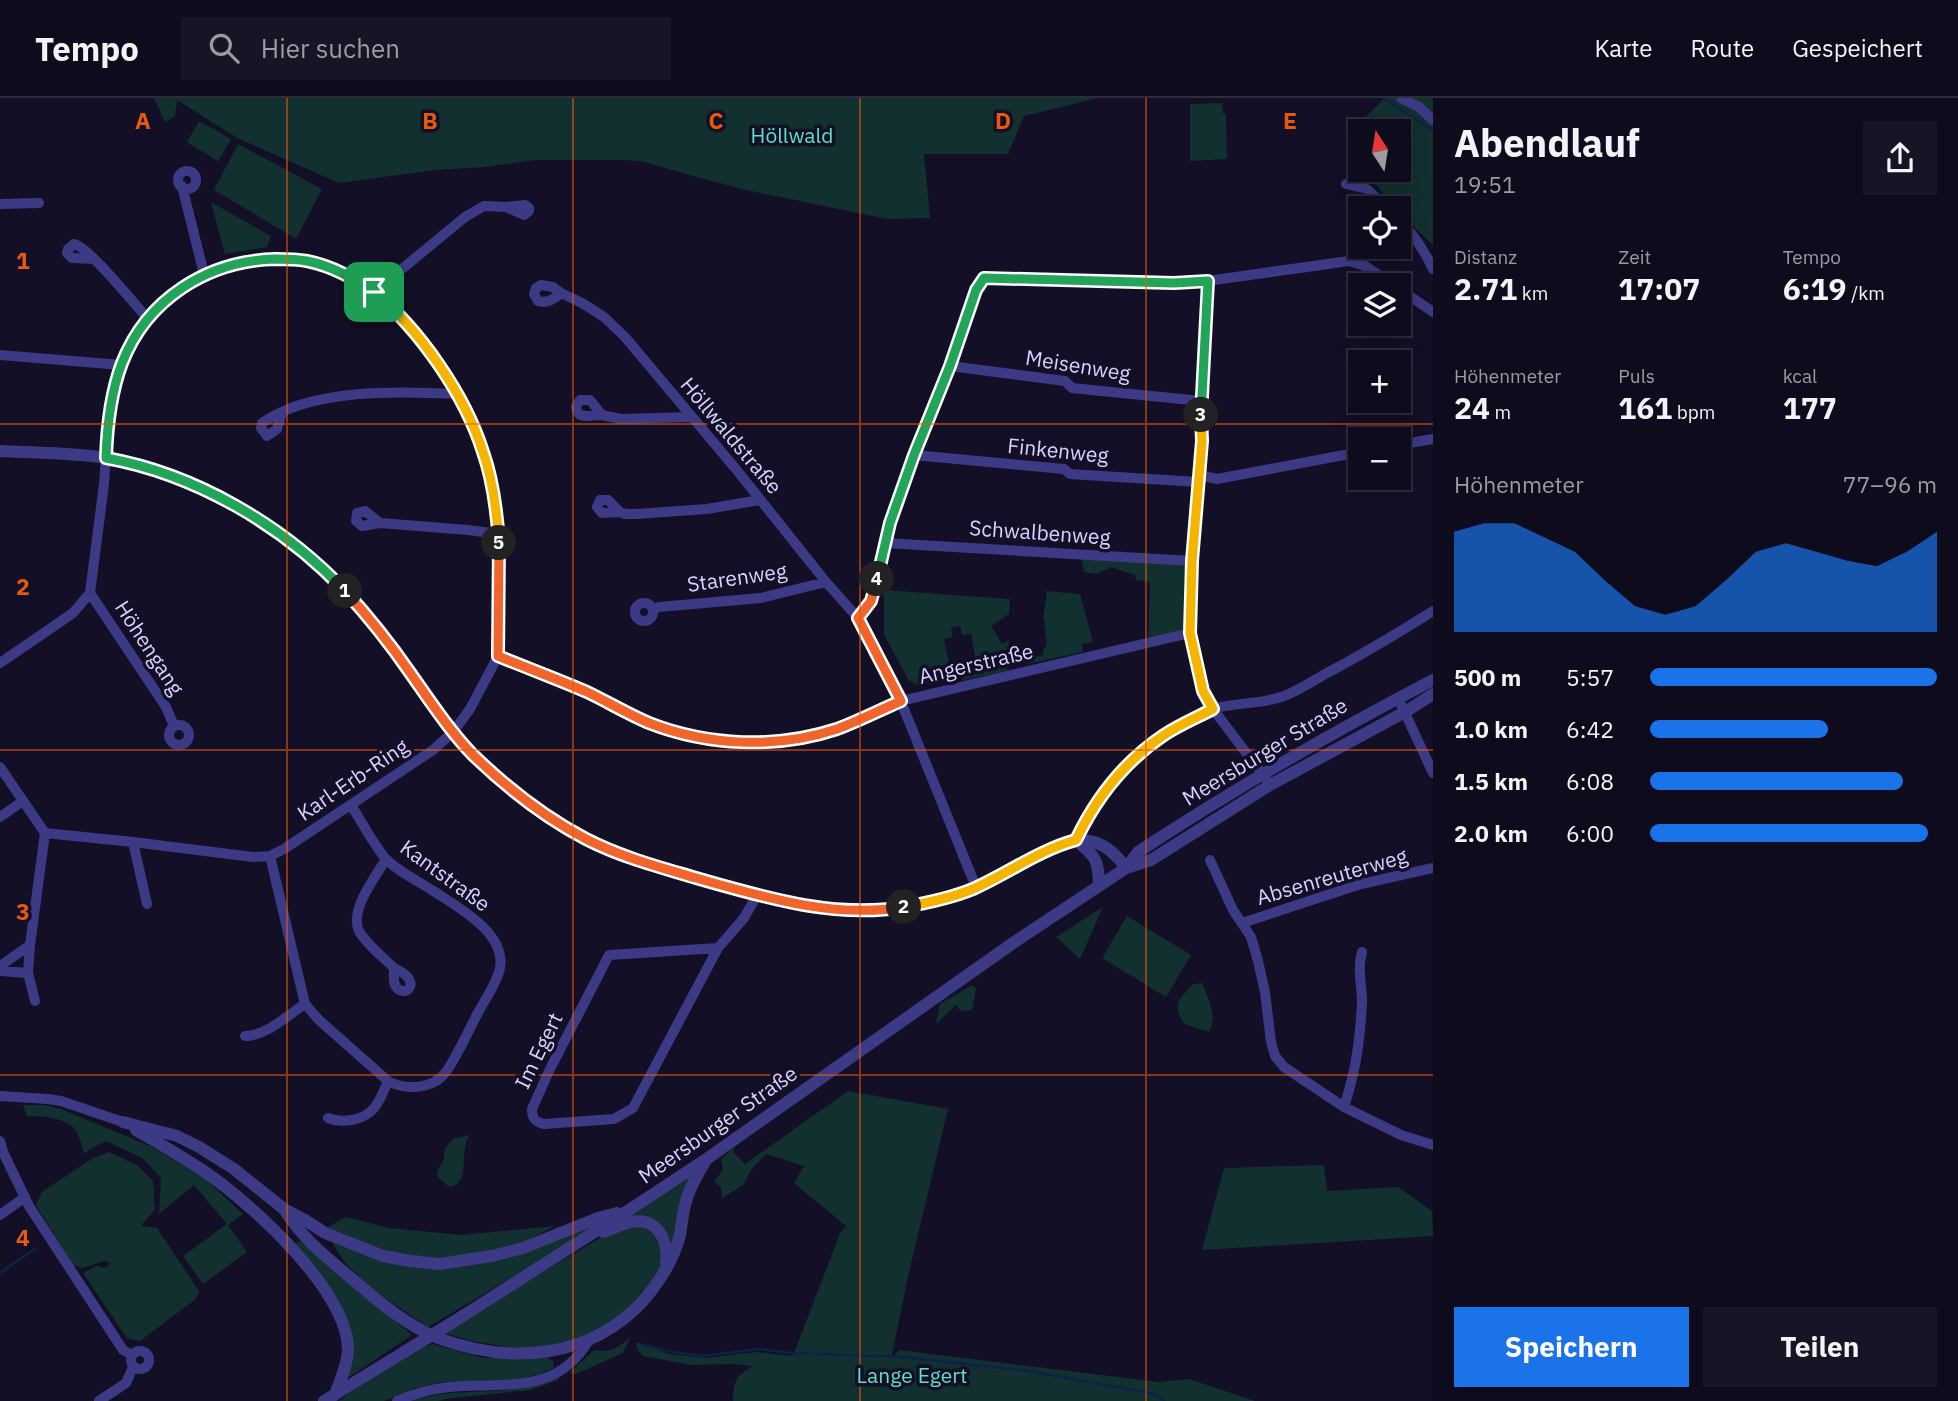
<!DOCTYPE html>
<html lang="de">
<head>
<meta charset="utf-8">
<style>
  :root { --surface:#0e0b1c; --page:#171425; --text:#f1f3f6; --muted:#9b9ba3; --line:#2e2b3b; --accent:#1a73e8 }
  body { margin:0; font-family:"IBM Plex Sans",sans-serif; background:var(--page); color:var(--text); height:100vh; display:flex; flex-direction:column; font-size:26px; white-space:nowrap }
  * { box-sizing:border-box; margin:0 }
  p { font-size:23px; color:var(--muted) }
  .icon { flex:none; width:38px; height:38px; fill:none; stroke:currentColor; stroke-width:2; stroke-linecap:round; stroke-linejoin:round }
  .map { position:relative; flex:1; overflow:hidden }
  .details { display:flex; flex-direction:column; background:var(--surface); width:525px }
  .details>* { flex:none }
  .needle { width:46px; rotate:348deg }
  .fabs { position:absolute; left:1348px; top:21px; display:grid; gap:14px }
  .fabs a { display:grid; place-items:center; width:63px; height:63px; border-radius:0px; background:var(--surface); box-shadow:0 4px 18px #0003,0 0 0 2px var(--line); font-size:35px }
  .pin { position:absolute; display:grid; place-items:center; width:60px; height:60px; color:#fff; margin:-30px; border-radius:14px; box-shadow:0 4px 10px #0006 }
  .km { position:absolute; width:35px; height:35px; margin:-18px; border-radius:50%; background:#222; color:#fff; font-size:19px; line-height:35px; text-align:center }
  .round { display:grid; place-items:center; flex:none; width:74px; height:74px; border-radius:0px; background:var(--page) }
  .headline { display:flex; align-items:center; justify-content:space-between; height:119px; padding:0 21px }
  h1 { font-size:38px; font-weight:800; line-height:52px }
  .metrics { display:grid; grid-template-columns:repeat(3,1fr); gap:10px; height:119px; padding:7px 21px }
  .metrics div { display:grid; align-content:center }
  .metrics b { font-size:30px; font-weight:800 }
  .metrics small { font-size:19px; font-weight:400 }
  .metrics p { font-size:19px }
  .chart { height:196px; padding:14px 21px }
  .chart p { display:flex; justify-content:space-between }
  .chart svg { width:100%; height:126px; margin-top:7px; fill:var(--accent); opacity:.7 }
  .action { display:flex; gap:14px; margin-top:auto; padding:14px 21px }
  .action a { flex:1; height:80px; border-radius:0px; background:var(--accent); color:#fff; font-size:28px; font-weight:800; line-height:80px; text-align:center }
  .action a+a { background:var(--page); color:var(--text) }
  ul { padding:0 21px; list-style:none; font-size:23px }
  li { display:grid; grid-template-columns:112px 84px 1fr; align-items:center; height:52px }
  li i { height:18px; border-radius:9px; background:var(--accent) }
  header { display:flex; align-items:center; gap:42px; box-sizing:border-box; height:98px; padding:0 35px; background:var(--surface); border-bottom:2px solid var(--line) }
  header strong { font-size:33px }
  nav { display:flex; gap:38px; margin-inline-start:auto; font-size:24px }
  .search { width:490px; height:63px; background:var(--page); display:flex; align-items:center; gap:18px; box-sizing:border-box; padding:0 24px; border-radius:0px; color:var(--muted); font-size:26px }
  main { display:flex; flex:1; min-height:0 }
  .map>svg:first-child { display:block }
  .green { fill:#12302f }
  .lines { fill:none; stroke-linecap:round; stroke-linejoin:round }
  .stream { stroke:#0c2248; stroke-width:2.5 }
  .minor { stroke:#3d3a85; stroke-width:10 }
  .tertiary { stroke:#3d3a85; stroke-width:12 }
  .tertiary-bridge { stroke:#3d3a85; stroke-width:12 }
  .split-1-casing { stroke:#fff; stroke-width:14 }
  .split-2-casing { stroke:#fff; stroke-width:14 }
  .split-3-casing { stroke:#fff; stroke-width:14 }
  .split-4-casing { stroke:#fff; stroke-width:14 }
  .split-5-casing { stroke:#fff; stroke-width:14 }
  .split-6-casing { stroke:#fff; stroke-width:14 }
  .split-1 { stroke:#22a559; stroke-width:9 }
  .split-2 { stroke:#f0652b; stroke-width:9 }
  .split-3 { stroke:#f5b400; stroke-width:9 }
  .split-4 { stroke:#22a559; stroke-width:9 }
  .split-5 { stroke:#f0652b; stroke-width:9 }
  .split-6 { stroke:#f5b400; stroke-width:9 }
  .grid { fill:none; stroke:#e8590c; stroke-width:2; stroke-opacity:0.55 }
  .labels { text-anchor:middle; stroke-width:7; stroke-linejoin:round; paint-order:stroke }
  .park-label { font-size:21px; fill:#5fe0c0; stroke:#130f26 }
  .street-label { font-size:21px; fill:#d9d4ff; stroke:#130f26 }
  .grid-label { font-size:23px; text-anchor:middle; font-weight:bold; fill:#e8590c; stroke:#130f26; stroke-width:7; stroke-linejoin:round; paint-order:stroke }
</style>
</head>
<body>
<header>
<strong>Tempo</strong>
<div class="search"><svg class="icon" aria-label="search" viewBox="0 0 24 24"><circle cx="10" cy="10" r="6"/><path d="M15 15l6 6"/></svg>Hier suchen</div>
<nav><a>Karte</a><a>Route</a><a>Gespeichert</a></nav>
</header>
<main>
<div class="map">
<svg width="1433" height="1303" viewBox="0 0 1433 1303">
  <rect width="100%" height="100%" fill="#130f26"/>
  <!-- green -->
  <path class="green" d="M154 0H1098L1024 18 1008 56H924L930 120 887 121 741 91 640 63 621 62H535L485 69 435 72 339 85 237 40 177 2 175 18 165 24Z
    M1385 0H1433V147L1398 114V110H1394L1367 75 1366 72H1398V33H1360V43L1356 28Z
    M1222 5 1223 15 1226 16 1227 61 1190 63V6Z
    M199 23 231 41 218 63 187 44Z
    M238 46 322 91 296 141 214 92Z
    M211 104 271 138 267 149 225 156Z
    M1081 458 1192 463 1190 535 1148 546 1150 484 1136 482 1135 477 1111 469 1097 476 1084 474Z
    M884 492 1010 501 1009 516 991 528 1002 546 1009 542 1007 573 962 582 961 578 978 575 971 536 962 537 960 528 951 530 953 539 944 541 952 580 918 587 909 583 884 537Z
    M1047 493 1080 496 1093 544 1082 546 1083 554 1027 566 1026 561 1043 557 1044 550H1046L1047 541 1045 540 1046 532 1044 531 1045 523 1043 522Z
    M1103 809 1080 861 1056 839Z
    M1127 818 1191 857 1166 899 1102 860Z
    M1202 885C1208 901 1218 918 1209 934L1184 926C1172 905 1178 903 1193 886Z
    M972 887 976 891 972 912 961 913 956 907 936 926 940 906Z
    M848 993 948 1011 909 1174 891 1261 899 1252 1159 1284 1189 1281 1255 1303H733C734 1281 735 1280 752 1268L732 1266 691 1267 643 1258 637 1251 636 1244 669 1256 705 1260 756 1254 793 1258 840 1135 846 1128 794 1085 804 1068 766 1056 750 1073 744 1086 721 1101 722 1096 721 1089 714 1084 723 1071 721 1061 735 1048 733 1054 745 1066Z
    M23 1007H45L61 1011 150 1048 203 1079 243 1116 228 1127 247 1154 203 1186 183 1158 227 1126 194 1087 159 1116 161 1080 142 1060 106 1043 84 1055C81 1046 79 1034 72 1028 61 1019 41 1018 27 1018Z
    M470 1037C457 1055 473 1086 449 1089L438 1079 437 1073 443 1063 445 1050 453 1041Z
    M109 1054 137 1067 153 1083 155 1111 141 1128 157 1130 199 1193 196 1201 140 1243 127 1240 83 1175 96 1168 104 1170 111 1165 105 1163 82 1170 73 1167 36 1107 42 1094 93 1060Z
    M1324 1067 1327 1093 1398 1089 1432 1113 1433 1138 1202 1152 1224 1070Z
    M693 1076 673 1148C662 1120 654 1124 627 1120Z
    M346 1119 389 1130 461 1137 555 1128 528 1142 489 1155 427 1161 392 1157 326 1130Z
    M600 1124 533 1167 428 1229C396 1207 347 1179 332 1143L426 1169H462L495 1162Z
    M639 1128C661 1135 659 1145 664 1165L650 1192 605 1230 568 1245 528 1250 509 1249 471 1243 442 1234 605 1137 618 1132Z
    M304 1141 344 1181 412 1237 342 1284 346 1220 339 1203 295 1146Z
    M630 1240 623 1255 576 1276 569 1275 594 1252C611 1255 616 1250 630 1240Z
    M432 1246 483 1260H548L553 1263 554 1270 537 1277 515 1282 441 1284 413 1291 384 1303H339L404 1254Z
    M559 1279 558 1282 531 1292 452 1300 438 1303H410C462 1286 511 1302 559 1279Z"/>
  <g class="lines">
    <!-- stream -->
    <path class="stream" d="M1384 0 1433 33
      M0 1175 36 1150
      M642 1247 672 1254 701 1258 759 1251 791 1255 904 1259 1028 1273 1154 1296 1164 1303"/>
    <!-- minor -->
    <path class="minor" d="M1401 0 1419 9 1433 22
      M178 82a9 9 0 1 1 18 0a9 9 0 1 1-18 0Z
      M1346 86 1367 91 1387 110
      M182 88 204 176
      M0 106 39 105
      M525 107 529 110V113L524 117 506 109Z
      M1398 121C1414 136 1424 152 1433 171
      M93 161 72 160 67 155 68 151 74 146C89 149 135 207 148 221
      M1207 183 1201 303V343L1192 463 1190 535 1203 593 1213 611 1266 681
      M541 187 553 189 561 195C554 201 547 206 538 203L534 196 536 190Z
      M1398 190 1433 214
      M374 194 465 119 484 108 506 109
      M561 195 582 205 604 219 625 239 735 370 826 484 858 520 895 589 976 789
      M0 257 121 267
      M950 268 1065 283 1072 290 1201 303
      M282 314 277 331 267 338 261 330 262 325C312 290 399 293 457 296
      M602 317 590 302H580L576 309 577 313 580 317 586 318 602 317 621 321 690 319
      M1398 347 1433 341
      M914 357 1064 371 1070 376 1198 384
      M1199 377 1217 381 1360 354
      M620 414 608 402H600L597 409 602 415 620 414 625 416H637L707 411 760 402
      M380 425 365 413 357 415 356 423 362 428 380 425 468 432 498 436
      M885 445 1192 463
      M90 495 166 609 174 628
      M635 514a9 9 0 1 1 18 0a9 9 0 1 1-18 0Z
      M653 512 659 509 761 500 826 484
      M858 520 871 503 890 425 914 357 950 268 976 192 984 180 1174 185 1207 183 1349 163 1365 168 1394 187
      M498 558 588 595 648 624 682 636 695 640 733 643H781L837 630 901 603 1190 535
      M0 565 73 515 90 495 104 386 107 343 114 291 121 267 138 235 162 206 189 185 204 176 251 162 289 161 306 163 328 169 350 179 374 194 394 211 429 253 457 296 483 353 494 403 500 456 498 558 470 611 453 634 433 652 284 751 270 758 253 759 133 744 45 735 0 669
      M1398 600 1433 675
      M169 637a10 10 0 1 1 20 0a10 10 0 1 1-20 0Z
      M0 719 23 703
      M1076 742C1101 691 1137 650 1187 624 1197 619 1206 613 1216 610 1240 604 1267 606 1289 596 1302 590 1315 582 1327 575 1363 556 1398 535 1433 513
      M133 744 147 806
      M270 758 305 906 319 922 388 983C406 993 433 991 446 974 459 955 468 933 479 913 486 900 497 885 500 870 506 835 459 810 435 794 420 784 397 773 386 761 373 746 362 724 351 707
      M386 761C376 778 349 812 359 833 367 847 383 859 394 870 394 875 393 882 395 887 403 903 426 884 394 870
      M1210 762 1233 812 1251 839 1258 863 1265 894 1271 944 1275 958 1284 969 1344 1009 1401 1037 1433 1047
      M1242 825 1361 786 1433 770
      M718 850 633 1010 614 1021 544 1026C535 1024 532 1020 532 1011L550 971 609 857 718 850 744 820 757 797
      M0 868 30 847
      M0 873 28 875
      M35 903 28 875 30 847 45 735
      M245 938C266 938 288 917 305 906
      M0 998 48 1001 61 1003 123 1024
      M1344 1009C1356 972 1360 943 1362 904 1362 887 1357 871 1362 854
      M328 1020C343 1026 365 1022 375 1009 381 1001 384 992 388 983
      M0 1043 3 1054 29 1108 123 1252 132 1257
      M0 1117 25 1099
      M131 1262a9 9 0 1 1 18 0a9 9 0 1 1-18 0Z
      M99 1303 126 1285 133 1269
      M397 1303C413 1296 431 1291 449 1289 502 1284 557 1298 589 1242"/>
    <!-- tertiary -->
    <path class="tertiary" d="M0 353C43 355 87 355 130 364 212 382 308 447 362 511 401 557 429 611 471 654 504 688 543 718 584 740 619 759 658 769 695 780 769 801 843 821 921 806 973 796 1015 768 1063 746 1091 737 1109 746 1126 770
      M1076 742C1097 760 1098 761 1099 788
      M1126 770 1151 762 1270 687 1405 614 1433 596
      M123 1024 177 1038 199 1049 234 1071 284 1111 305 1122 325 1135 383 1158 410 1163 439 1166 492 1158 523 1150 598 1120 617 1115
      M136 1032C160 1046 185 1060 208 1076 254 1108 347 1193 348 1251 348 1267 340 1282 335 1297
      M284 1111C301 1139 326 1159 351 1180 377 1202 405 1227 438 1240 511 1267 590 1261 644 1202 660 1183 674 1161 680 1137 682 1125 683 1112 687 1100 691 1087 699 1074 706 1062
      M603 1134C612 1131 621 1126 631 1124 657 1119 669 1142 666 1165
      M450 1226 629 1112 708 1060 1013 845 1126 770 1138 754C1234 691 1331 635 1433 582
      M324 1303 404 1254"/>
    <!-- tertiary-bridge -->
    <path class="tertiary-bridge" d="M404 1254 450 1226"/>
  </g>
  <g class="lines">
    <defs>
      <path id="split-1" d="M345 493C283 427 195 376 106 360 107 329 111 294 122 265 147 201 207 163 275 161 286 161 296 161 307 163 332 168 353 180 374 194"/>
      <path id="split-2" d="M345 493C369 519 391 547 411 576 430 603 449 632 472 656 506 689 544 719 586 741 621 759 659 769 696 780 763 799 834 821 904 809"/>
      <path id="split-3" d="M904 809C927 805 951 800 973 791 1007 776 1039 752 1076 742 1096 700 1125 663 1164 637 1179 627 1196 620 1213 611L1203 593 1190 535 1192 463 1202 343 1201 317"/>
      <path id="split-4" d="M877 481 890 425 914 357 950 268 976 192 984 180 1174 185 1208 183 1201 317"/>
      <path id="split-5" d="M499 445 498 558C527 570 557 581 587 594 608 604 628 616 649 625 708 648 777 651 837 631 859 623 880 612 901 603L858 520 871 503 877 481"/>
      <path id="split-6" d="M374 194C420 232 465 297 483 354 493 382 497 415 499 445"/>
    </defs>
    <!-- split-1 casing -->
    <use href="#split-1" class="split-1-casing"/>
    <!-- split-2 casing -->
    <use href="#split-2" class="split-2-casing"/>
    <!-- split-3 casing -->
    <use href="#split-3" class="split-3-casing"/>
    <!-- split-4 casing -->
    <use href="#split-4" class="split-4-casing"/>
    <!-- split-5 casing -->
    <use href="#split-5" class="split-5-casing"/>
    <!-- split-6 casing -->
    <use href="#split-6" class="split-6-casing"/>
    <!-- split-1 -->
    <use href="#split-1" class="split-1"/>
    <!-- split-2 -->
    <use href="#split-2" class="split-2"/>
    <!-- split-3 -->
    <use href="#split-3" class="split-3"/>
    <!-- split-4 -->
    <use href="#split-4" class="split-4"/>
    <!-- split-5 -->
    <use href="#split-5" class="split-5"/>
    <!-- split-6 -->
    <use href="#split-6" class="split-6"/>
  </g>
  <!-- grid -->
  <path class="grid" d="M287 0V1303M573 0V1303M860 0V1303M1146 0V1303M0 326H1433M0 652H1433M0 977H1433"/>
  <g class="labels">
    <!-- park labels -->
    <g class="park-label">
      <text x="792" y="45">Höllwald</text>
      <text x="912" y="1285">Lange Egert</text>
    </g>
    <!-- street labels -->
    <g class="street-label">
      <text transform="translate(1078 268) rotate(9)" y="7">Meisenweg</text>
      <text transform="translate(731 338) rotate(50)" y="7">Höllwaldstraße</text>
      <text transform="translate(1058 353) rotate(6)" y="7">Finkenweg</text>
      <text transform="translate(1040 435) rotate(4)" y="7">Schwalbenweg</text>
      <text transform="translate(737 480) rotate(-8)" y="7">Starenweg</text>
      <text transform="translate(149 550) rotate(57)" y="7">Höhengang</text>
      <text transform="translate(976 566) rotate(-13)" y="7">Angerstraße</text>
      <text transform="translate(1265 654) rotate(-31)" y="7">Meersburger Straße</text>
      <text transform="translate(353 682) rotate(-34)" y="7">Karl-Erb-Ring</text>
      <text transform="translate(445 778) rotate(36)" y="7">Kantstraße</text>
      <text transform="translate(1332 779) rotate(-16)" y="7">Absenreuterweg</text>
      <text transform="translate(539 953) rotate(-64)" y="7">Im Egert</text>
      <text transform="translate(718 1027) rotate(-35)" y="7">Meersburger Straße</text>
    </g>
  </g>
  <g class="grid-label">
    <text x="143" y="31">A</text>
    <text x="430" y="31">B</text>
    <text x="716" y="31">C</text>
    <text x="1003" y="31">D</text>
    <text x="1290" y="31">E</text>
    <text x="23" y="171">1</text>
    <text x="23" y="497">2</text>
    <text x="23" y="822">3</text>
    <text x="23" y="1148">4</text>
  </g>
</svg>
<div class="fabs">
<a><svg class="needle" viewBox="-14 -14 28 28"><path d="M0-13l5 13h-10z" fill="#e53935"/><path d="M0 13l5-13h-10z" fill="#9b9ba3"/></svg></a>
<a><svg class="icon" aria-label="locate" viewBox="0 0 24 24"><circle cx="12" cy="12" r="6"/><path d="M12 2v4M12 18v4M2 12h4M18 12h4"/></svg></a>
<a><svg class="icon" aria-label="layers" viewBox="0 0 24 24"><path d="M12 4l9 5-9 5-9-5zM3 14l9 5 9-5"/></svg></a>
<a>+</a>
<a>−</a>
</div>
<div class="pin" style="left:374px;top:194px;background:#1e9e55"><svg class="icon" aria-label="arrive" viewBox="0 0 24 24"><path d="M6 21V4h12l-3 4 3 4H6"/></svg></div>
<b class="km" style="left:345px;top:493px">1</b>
<b class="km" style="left:904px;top:809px">2</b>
<b class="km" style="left:1201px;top:317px">3</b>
<b class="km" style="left:877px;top:481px">4</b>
<b class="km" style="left:499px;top:445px">5</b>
</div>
<section class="details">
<div class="headline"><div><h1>Abendlauf</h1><p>19:51</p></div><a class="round"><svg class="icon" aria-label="share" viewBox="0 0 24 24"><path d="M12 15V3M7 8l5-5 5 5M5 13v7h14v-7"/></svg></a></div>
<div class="metrics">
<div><p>Distanz</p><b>2.71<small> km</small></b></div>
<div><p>Zeit</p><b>17:07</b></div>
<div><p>Tempo</p><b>6:19<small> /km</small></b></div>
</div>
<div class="metrics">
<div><p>Höhenmeter</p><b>24<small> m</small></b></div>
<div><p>Puls</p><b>161<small> bpm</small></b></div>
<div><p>kcal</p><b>177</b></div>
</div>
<div class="chart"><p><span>Höhenmeter</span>77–96 m</p>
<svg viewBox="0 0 160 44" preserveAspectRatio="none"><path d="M0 44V9L10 6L20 6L30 11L40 16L50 26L60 35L70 38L80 35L90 26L100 16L110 13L120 16L130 19L140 21L150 16L160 9V44z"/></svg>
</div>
<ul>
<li><b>500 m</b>5:57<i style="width:100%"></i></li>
<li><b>1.0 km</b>6:42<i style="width:62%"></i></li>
<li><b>1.5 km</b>6:08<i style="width:88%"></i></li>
<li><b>2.0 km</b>6:00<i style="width:97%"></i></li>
</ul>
<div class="action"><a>Speichern</a><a>Teilen</a></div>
</section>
</main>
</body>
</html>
